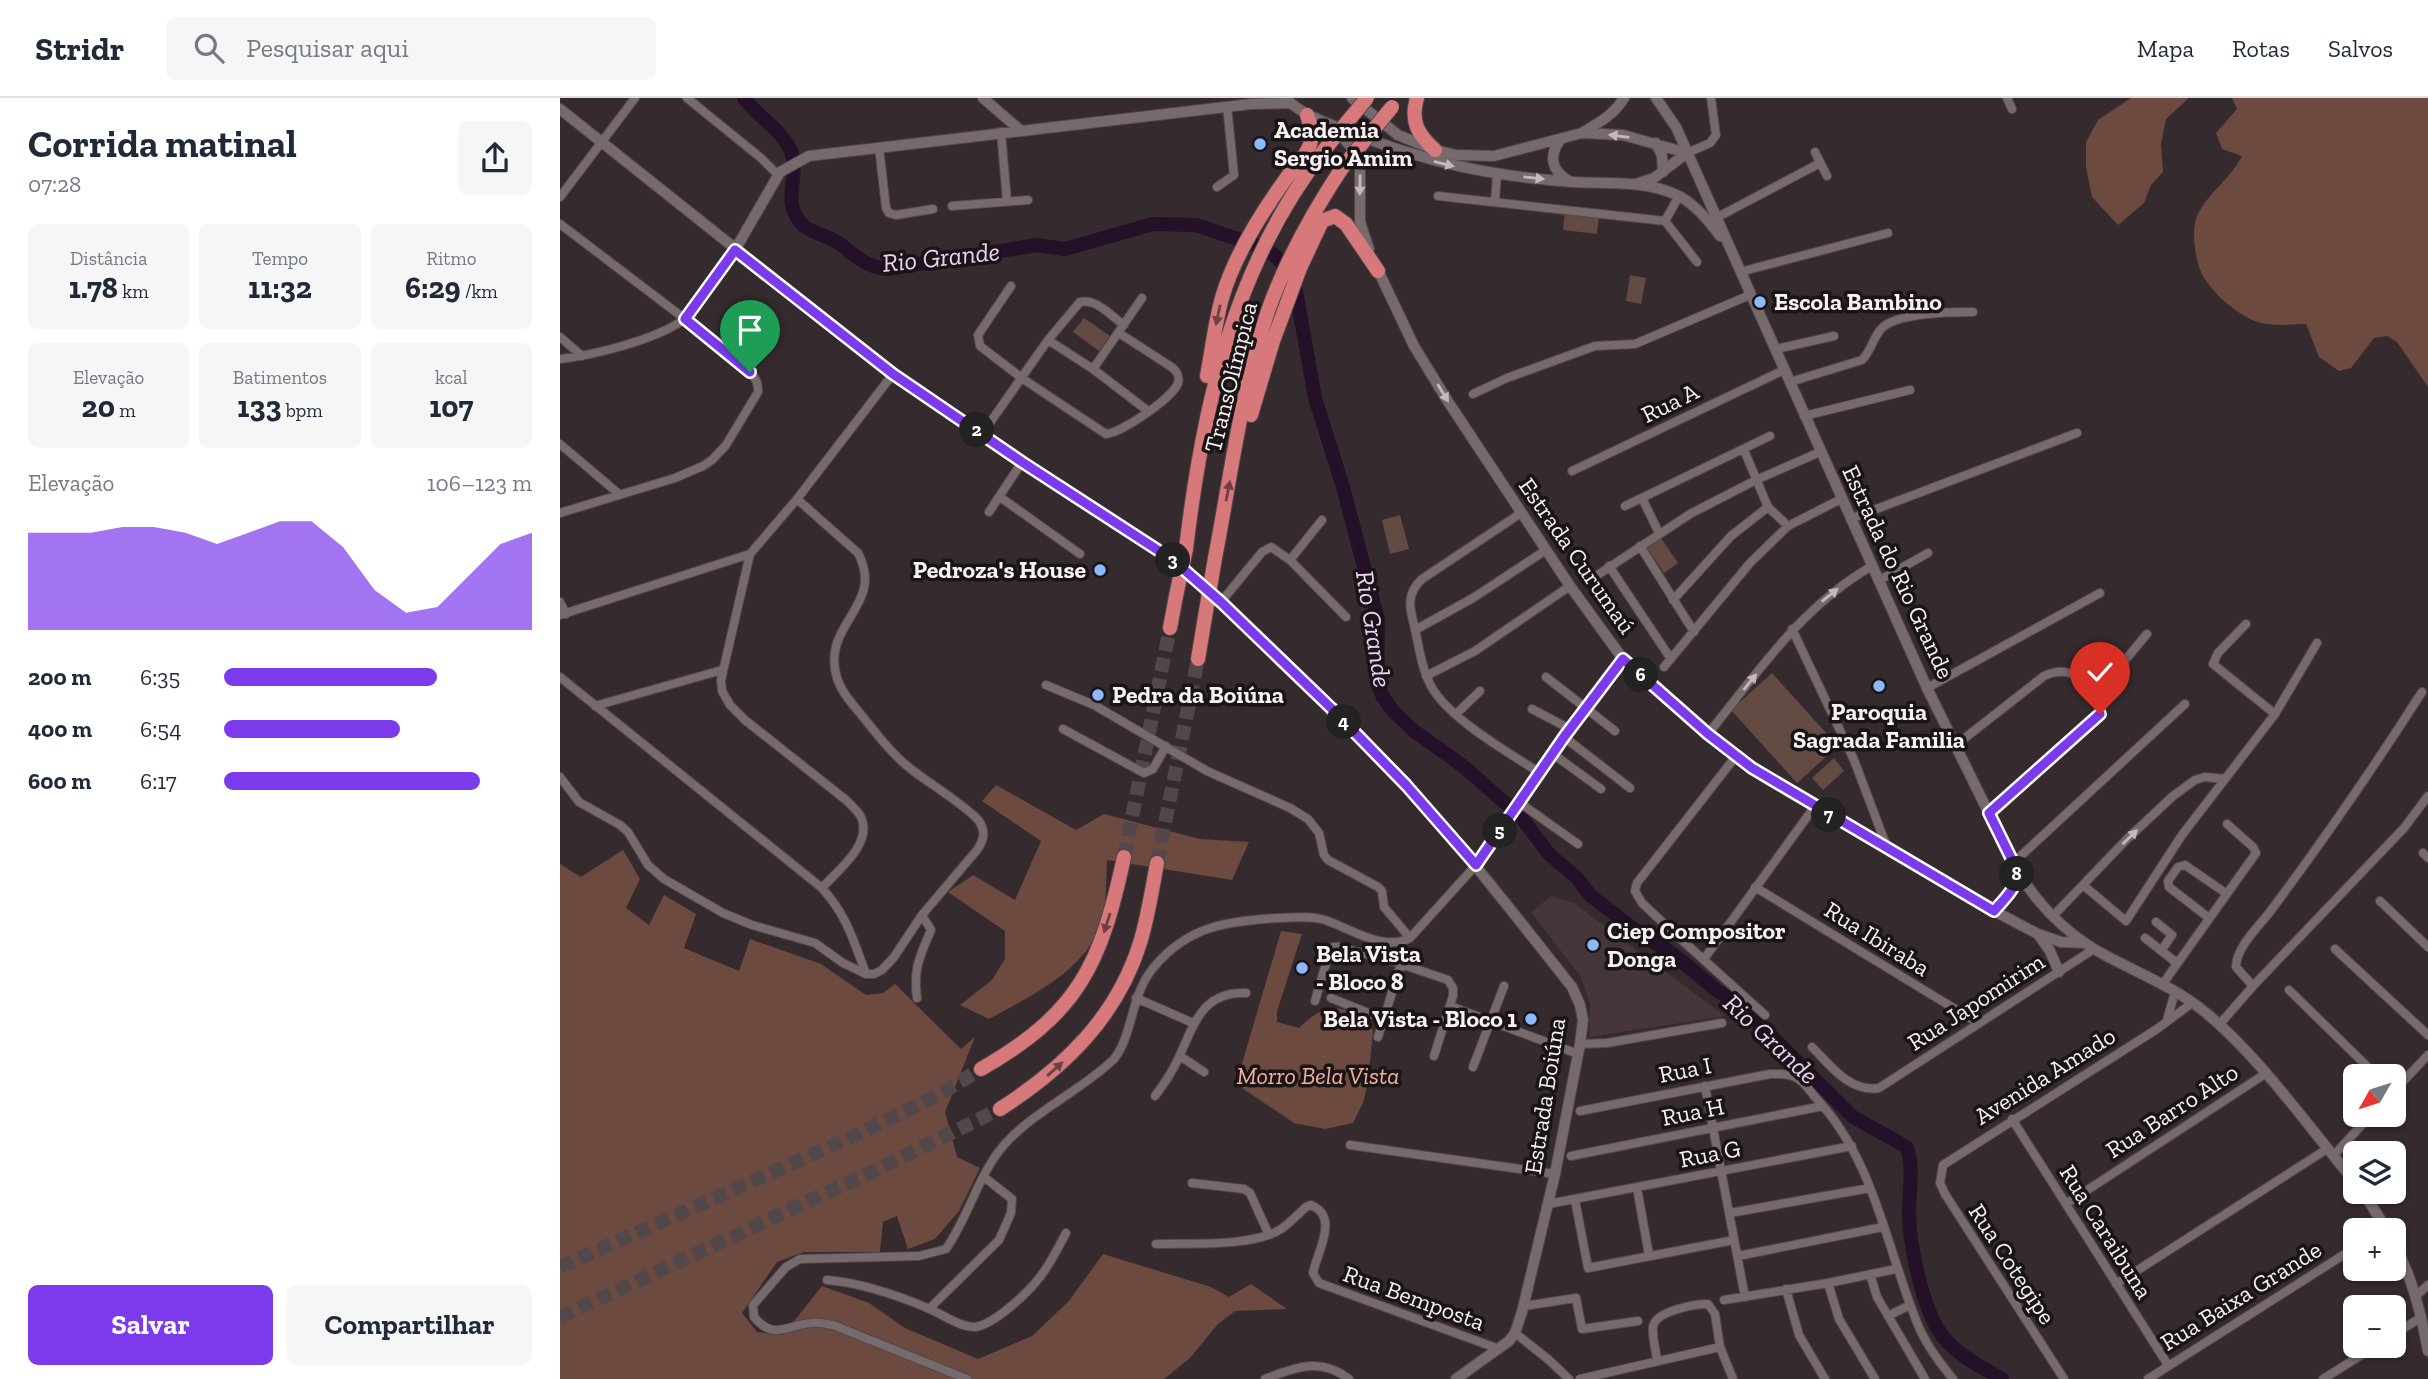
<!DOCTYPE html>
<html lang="pt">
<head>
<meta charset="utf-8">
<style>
  :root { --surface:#fff; --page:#f6f6f7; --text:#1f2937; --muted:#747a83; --line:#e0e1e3; --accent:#7c3aed }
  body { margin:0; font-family:"Zilla Slab",serif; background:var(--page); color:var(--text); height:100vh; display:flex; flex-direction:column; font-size:26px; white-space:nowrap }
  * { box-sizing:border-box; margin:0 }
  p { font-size:23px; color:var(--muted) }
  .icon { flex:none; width:38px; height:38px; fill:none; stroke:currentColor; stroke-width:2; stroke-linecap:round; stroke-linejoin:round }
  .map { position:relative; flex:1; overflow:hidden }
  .sheet { display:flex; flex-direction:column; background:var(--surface); width:560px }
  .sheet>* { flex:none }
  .needle { width:46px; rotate:231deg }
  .buttons { position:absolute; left:1783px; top:966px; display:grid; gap:14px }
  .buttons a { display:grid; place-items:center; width:63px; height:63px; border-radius:10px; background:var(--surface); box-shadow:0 2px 5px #0004; font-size:35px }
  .pin { position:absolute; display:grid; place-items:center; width:60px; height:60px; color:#fff; margin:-72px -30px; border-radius:50% 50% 50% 0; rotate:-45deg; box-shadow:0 0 7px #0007 }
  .pin .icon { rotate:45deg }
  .km { position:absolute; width:35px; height:35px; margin:-18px; border-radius:50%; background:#222; color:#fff; font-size:19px; line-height:35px; text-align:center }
  .round { display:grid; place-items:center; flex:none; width:74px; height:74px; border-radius:10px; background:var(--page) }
  .summary { display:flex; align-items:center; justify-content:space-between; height:119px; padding:0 28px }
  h1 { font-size:38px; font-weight:700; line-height:52px }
  .figures { display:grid; grid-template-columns:repeat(3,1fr); gap:10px; height:119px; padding:7px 28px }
  .figures div { display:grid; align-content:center; border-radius:10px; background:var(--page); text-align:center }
  .figures b { font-size:30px; font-weight:700 }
  .figures small { font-size:19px; font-weight:400 }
  .figures p { font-size:19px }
  .chart { height:196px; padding:14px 28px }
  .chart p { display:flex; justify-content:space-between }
  .chart svg { width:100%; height:126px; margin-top:7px; fill:var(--accent); opacity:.7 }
  .cta { display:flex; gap:14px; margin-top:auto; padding:14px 28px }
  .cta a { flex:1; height:80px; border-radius:10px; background:var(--accent); color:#fff; font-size:28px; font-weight:700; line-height:80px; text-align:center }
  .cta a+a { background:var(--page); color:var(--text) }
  ul { padding:0 28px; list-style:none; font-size:23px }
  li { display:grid; grid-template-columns:112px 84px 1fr; align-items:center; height:52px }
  li i { height:18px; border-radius:9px; background:var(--accent) }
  header { display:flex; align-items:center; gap:42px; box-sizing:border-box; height:98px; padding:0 35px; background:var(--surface); border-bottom:2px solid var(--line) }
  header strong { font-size:33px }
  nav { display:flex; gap:38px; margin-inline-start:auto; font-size:24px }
  .search { width:490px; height:63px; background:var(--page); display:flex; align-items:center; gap:18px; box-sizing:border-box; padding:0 24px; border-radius:10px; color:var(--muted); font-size:26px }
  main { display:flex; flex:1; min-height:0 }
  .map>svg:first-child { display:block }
  .built { fill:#46353a }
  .green { fill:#634b43 }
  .forest { fill:#6d4a3f }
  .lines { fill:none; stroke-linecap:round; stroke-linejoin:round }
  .river { stroke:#241129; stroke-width:14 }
  .highway-tunnel { stroke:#52484b; stroke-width:14; stroke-dasharray:14 7; stroke-linecap:butt }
  .street-casing { stroke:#51484a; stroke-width:10 }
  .secondary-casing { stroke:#51484a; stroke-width:12 }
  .highway-casing { stroke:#51484a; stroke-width:16 }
  .street { stroke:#766a6d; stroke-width:8 }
  .secondary { stroke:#766a6d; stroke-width:10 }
  .highway { stroke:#d7787b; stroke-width:14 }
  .highway-bridge-casing { stroke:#51484a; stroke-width:16; stroke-linecap:butt }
  .highway-bridge { stroke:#d7787b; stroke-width:14 }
  .oneway { fill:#c4babd }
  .oneway2 { fill:#6e4143 }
  .route-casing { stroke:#fff; stroke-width:14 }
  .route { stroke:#7c3aed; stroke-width:9 }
  .poi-dot { fill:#8cb9fc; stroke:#191415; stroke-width:2.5 }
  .labels { text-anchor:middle; stroke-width:7; stroke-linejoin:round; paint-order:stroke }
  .poi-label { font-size:24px; font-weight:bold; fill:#f8f0f2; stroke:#191415; text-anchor:start }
  .street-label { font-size:24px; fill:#f8f0f2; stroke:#191415 }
  .park-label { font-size:24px; font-style:italic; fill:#f1b19c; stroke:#191415 }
  .water-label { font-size:26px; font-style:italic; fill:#efcff8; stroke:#191415 }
</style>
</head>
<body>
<header>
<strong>Stridr</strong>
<div class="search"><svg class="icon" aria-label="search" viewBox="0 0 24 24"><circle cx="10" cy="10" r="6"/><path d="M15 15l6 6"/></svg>Pesquisar aqui</div>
<nav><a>Mapa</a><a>Rotas</a><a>Salvos</a></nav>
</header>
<main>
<section class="sheet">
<div class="summary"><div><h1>Corrida matinal</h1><p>07:28</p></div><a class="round"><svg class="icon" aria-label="share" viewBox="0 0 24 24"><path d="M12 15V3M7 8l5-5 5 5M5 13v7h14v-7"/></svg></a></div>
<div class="figures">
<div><p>Distância</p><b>1.78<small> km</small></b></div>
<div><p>Tempo</p><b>11:32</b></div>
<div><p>Ritmo</p><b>6:29<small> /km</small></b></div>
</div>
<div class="figures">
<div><p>Elevação</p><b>20<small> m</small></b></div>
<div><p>Batimentos</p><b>133<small> bpm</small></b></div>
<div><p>kcal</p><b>107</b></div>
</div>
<div class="chart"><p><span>Elevação</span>106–123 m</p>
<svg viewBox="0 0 160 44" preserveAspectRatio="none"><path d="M0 44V10L10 10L20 10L30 8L40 8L50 10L60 14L70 10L80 6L90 6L100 15L110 30L120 38L130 36L140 25L150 14L160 10V44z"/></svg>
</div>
<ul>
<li><b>200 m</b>6:35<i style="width:69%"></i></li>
<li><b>400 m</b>6:54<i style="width:57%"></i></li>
<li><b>600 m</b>6:17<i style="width:83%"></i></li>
</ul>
<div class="cta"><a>Salvar</a><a>Compartilhar</a></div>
</section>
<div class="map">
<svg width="1868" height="1281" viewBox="0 0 1868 1281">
  <rect width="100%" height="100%" fill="#352a2d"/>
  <!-- built -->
  <path class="built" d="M992 798 1014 805 1165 918 1029 939 1030 906 1021 879 971 814Z"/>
  <!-- green -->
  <path class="green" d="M1005 113 1039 117 1037 136 1003 132Z
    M1070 177 1086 180 1081 206 1066 203Z
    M524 220 550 238 539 253 513 234Z
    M840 417 849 451 830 456 822 422Z
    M1101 440 1118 465 1104 475 1087 450Z
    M1212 575 1278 648 1237 685 1171 612Z
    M1274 660 1284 673 1263 692 1252 680Z"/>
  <!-- forest -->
  <path class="forest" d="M1571 0H1629L1606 21 1601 46 1603 74 1591 87 1584 105 1558 127 1532 99 1526 69V44L1538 22Z
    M1672 0H1868V289L1837 244 1827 238 1814 240 1791 270 1779 273 1759 259 1746 226C1732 226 1711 229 1698 224 1678 218 1651 194 1642 176 1635 163 1631 131 1637 118 1649 93 1670 82 1682 58L1662 51 1656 35 1677 11Z
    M436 687 516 732 544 716 640 741 689 744 672 782 547 762C546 779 547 800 543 817 531 871 474 896 429 921L400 907 432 882 445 861V833L388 794 413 777 455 802 481 743 422 703Z
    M63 752 80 781 66 810 89 827 104 797 136 816 124 850 179 873 190 841 261 866 306 897 323 895 335 886 401 951 415 939 385 1014 397 1059 420 1070 399 1113 375 1141 348 1151 337 1118 323 1124 320 1154H244L217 1164 182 1215 197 1234 223 1237 262 1188 309 1205 345 1230 418 1261 472 1238 509 1203 543 1156 651 1189 669 1199 691 1186 727 1211 675 1213 658 1226 630 1260 604 1281H0V766L21 779Z
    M721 833 742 836 717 913V924L739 930C765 905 773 908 806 917L813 933 808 984 803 1005 793 1025 765 1031 734 1025 676 986Z"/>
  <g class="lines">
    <!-- river -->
    <path class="river" d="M184 0C199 20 221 31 231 53 238 70 229 89 232 107 239 137 260 132 280 146 296 158 306 169 327 171L477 147 505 151 593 126 636 127 701 149 713 156 724 167 736 193 755 300 783 389 818 522 817 585 823 599 833 613 854 633 903 668 961 719 989 756 1018 781 1030 797 1075 832 1113 856 1155 891 1184 911 1293 1019 1347 1049C1354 1072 1349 1089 1349 1113 1349 1146 1363 1216 1385 1241 1399 1258 1423 1270 1442 1281"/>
    <!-- highway-tunnel -->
    <path class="highway-tunnel" d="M564 759 610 530
      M597 765 638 561
      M0 1169 294 1038 378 997 421 971
      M0 1219 320 1070 440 1011"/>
    <defs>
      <path id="street" d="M127 0 201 60 218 77
        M1447 0 1452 11
        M441 34 447 103
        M319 49 326 110 329 115 336 117 373 111
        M1255 54 1267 78
        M1127 55 1150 45 1156 37 1151 0
        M657 89 674 77 667 8
        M878 98 1105 123 1137 164
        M0 99 75 0
        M935 104 937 76
        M392 108 468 102
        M1156 120 1260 65
        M1105 123 1119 98
        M0 126 125 221 190 274C196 281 198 284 198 294L166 347 152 362 143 368 115 380 0 415
        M1180 174 1328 135
        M451 188 418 237 420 248 463 281 546 336C561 335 613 300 618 285 620 278 617 274 613 270L559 235
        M0 239 22 258
        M488 242 533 271 588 313
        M1216 251 1274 238
        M0 261C34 257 95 242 123 222 136 213 164 167 175 152
        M533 271 582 200
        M1230 284 1302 262C1312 252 1313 239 1322 230 1337 215 1392 214 1413 214
        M913 296 947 280 1035 248 1075 246 1190 197
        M1244 318 1350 292
        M422 336 488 242 520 204C536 200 551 218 564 227
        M0 346 59 396
        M1184 352 1208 409 1228 428
        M1012 373 1224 272
        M440 399 520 456
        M1082 400 1099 435
        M1065 408 1210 338
        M429 414 462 364
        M961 415 862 481C845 497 850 511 855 531 859 550 862 571 871 588 889 621 948 654 980 675
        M1290 421 1517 335
        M1080 448 1134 534
        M730 462 762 422
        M1049 468 1111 561
        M1033 480 1130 416 1196 382 1260 354
        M1318 483 1368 455
        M1113 502 1171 438 1208 409
        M0 504 6 516
        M661 504 702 454 711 449 730 462 786 519
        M0 517 190 456
        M1686 526 1658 555 1653 566 1715 616
        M1232 531 1294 662 1328 752
        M855 532 913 500 986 452
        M1104 569 1190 465 1228 428 1281 401
        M866 578 915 553 1010 488
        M0 579 262 790C287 818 293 841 306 876
        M986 579 1055 633
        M486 587 534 607 647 673 730 710 748 721 759 735 764 757 768 762 818 789 822 793 824 809 850 840
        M1367 590 1540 495
        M35 608 162 572
        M972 611 1010 631
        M896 616 920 593
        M503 631 584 675 593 671 606 648
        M1148 636C1198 574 1242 508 1312 468
        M1004 639 1070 690
        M1396 647 1484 578C1514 564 1523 590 1541 583 1556 577 1576 548 1587 536
        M993 656 1041 691
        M1176 658 1077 785 1075 793 1082 805 1114 835 1205 917
        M0 679 19 704 60 727 68 734 88 767 104 781 163 815 192 827 255 845 283 865 306 876H314L322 872 334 859 362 817 417 752C424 742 426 734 419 723 408 709 367 684 351 671 334 658 320 640 307 624 297 611 282 596 277 580 260 525 326 509 298 455L237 401
        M960 705 1018 746
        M1429 715 1540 616
        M1863 755 1868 760
        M1453 765 1625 606
        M1523 787 1566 823 1622 737 1715 616 1757 545
        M1195 789 1418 925
        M262 790C278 772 313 746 301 719 298 713 291 707 286 702L185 622 170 607 162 593 161 582 190 456 237 401 333 276
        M1820 803 1868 849
        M1493 818 1567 741 1613 698 1635 682 1645 679 1665 681
        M1649 820 1609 789 1608 783 1618 769 1625 767 1667 796
        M1596 824 1612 837 1601 853
        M1585 840 1617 865
        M1775 851 1868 937
        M1144 861 1255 708
        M1602 887 1696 755 1693 749 1667 726
        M1693 888 1676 869C1676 850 1698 829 1709 815 1763 743 1814 669 1862 594
        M1729 892 1817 978
        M357 900C353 870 360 858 371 832L362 817
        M576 900 633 925
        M771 900 823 921
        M755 903 769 855 773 849H779L841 866 888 882 893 890V898L874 958
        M890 908 1018 956
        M1607 922 1615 894
        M1659 927 1693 888 1844 730 1868 698
        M818 939 841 866
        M1020 946 1047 945 1162 925
        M1252 949C1270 967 1290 995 1319 990L1534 851
        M620 958 644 974
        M913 969 944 888
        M1145 988 1185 1199
        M1834 993 1868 957
        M595 998C604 986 612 975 618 961 634 928 641 893 686 895
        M1020 1013 1210 976C1219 976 1229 975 1237 980 1244 984 1250 993 1255 999 1315 1062 1326 1150 1358 1227 1366 1247 1379 1264 1393 1281
        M1452 1021 1608 1267
        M790 1047 995 1076
        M1011 1058 1263 1008
        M1773 1058 1811 1017
        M632 1085 684 1091 690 1095 709 1137
        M1077 1090 1089 1157
        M1015 1102 1028 1170 1174 1142
        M988 1106 1292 1048
        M1506 1106 1705 976
        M1170 1115 1310 1090
        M596 1146C629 1145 694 1149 721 1131 730 1125 738 1116 746 1109L751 1107C780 1119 757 1154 753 1175L759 1185 939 1251
        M1178 1158 1323 1129
        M1310 1176 1317 1199 1365 1281
        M267 1182C303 1185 337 1197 370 1211 383 1217 400 1229 415 1229 425 1228 436 1220 444 1214 477 1188 487 1172 506 1135
        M1268 1185 1279 1221 1315 1281
        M1556 1186 1767 1051
        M1226 1191 1239 1237 1265 1281
        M1856 1198 1868 1187
        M1164 1202 1268 1185 1336 1171
        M964 1208 1016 1200 1022 1231 1078 1223
        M369 1211 439 1142 451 1115 452 1101 424 1079
        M1328 1218 1350 1207
        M955 1235 989 1262 1009 1281
        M1834 1236 1862 1219
        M1097 1263C1096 1252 1092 1239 1093 1229 1095 1213 1135 1206 1148 1206L1155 1216 1160 1249 1173 1281
        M407 1281 273 1227C266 1226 258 1224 251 1225 227 1227 214 1243 194 1219L193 1207 226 1169 240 1161 359 1158 386 1151C409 1118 418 1077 444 1047 475 1012 521 993 554 961 574 935 570 897 594 869 628 828 667 823 718 820 734 820 750 817 765 822 792 831 823 854 850 840L916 767
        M705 1281C735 1269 761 1259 789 1281
        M1020 1281 1160 1249
        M1504 1281 1385 1096 1380 1085 1383 1067 1597 931 1632 905
        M1588 1281 1796 1149
        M1763 1281 1816 1248"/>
      <path id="secondary" d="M423 0 460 32
        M792 0 838 37 875 52 896 57 934 58 1022 35 1063 37 1127 55
        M1096 0 1116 29 1367 590 1457 772C1476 804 1502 831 1534 851 1570 872 1612 887 1645 914 1701 960 1748 1029 1796 1085
        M726 1C743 17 766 25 788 33 864 64 930 78 1012 84 1047 86 1084 82 1117 97 1134 105 1149 123 1160 138
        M0 11 333 276 462 364 613 462 634 479C707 545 779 615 846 688 905 752 958 821 1012 889L1020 907 1023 922 1020 946 995 1076 962 1214 955 1235 949 1243 896 1281
        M773 28 792 50 800 71V124L809 151
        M1022 35C1038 25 1054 17 1064 0
        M1000 42C988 59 992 73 1009 83
        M1096 45 1102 58 1103 74
        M1076 86 1094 80 1127 55
        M175 152 220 74 249 58 691 6 730 5
        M815 166 854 248 887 302 1010 488 1063 561 1148 636 1206 680 1434 813 1478 836 1501 844 1525 845
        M916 767 1004 639 1063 561
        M1434 813 1456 785 1457 772
        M1478 836 1490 853 1499 874
        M1803 1094 1827 1132
        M1834 1145C1852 1179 1861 1215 1868 1253"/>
      <path id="highway" d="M857 0C850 23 858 37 875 52
        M647 278C652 252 655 225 662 200 674 158 700 117 725 82 742 57 760 51 747 17
        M691 317 713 243 740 170 762 123 775 118 786 126 818 173
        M626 451C643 306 675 162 769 46
        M655 460C671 377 681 293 708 213 726 162 753 114 782 70
        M610 530 616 498
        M638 561 645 519
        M421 971C519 915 541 866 564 759
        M440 1011C504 970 557 919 580 845 588 819 592 792 597 765"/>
    </defs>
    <!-- street casing -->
    <use href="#street" class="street-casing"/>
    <!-- secondary casing -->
    <use href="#secondary" class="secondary-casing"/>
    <!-- highway casing -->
    <use href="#highway" class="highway-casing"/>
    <!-- street -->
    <use href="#street" class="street"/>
    <!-- secondary -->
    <use href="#secondary" class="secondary"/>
    <!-- highway -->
    <use href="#highway" class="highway"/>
    <defs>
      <path id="highway-bridge" d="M769 46 807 0
        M782 70 832 9
        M616 498 626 451
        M645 519 655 460"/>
    </defs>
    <!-- highway-bridge casing -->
    <use href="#highway-bridge" class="highway-bridge-casing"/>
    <!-- highway-bridge -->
    <use href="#highway-bridge" class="highway-bridge"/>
  </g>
  <!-- one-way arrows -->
  <defs><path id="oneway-solid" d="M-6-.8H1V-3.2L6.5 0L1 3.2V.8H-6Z" transform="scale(1.75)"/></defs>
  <g class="oneway">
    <use href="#oneway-solid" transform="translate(1059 38) rotate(-173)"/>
    <use href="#oneway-solid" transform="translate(884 66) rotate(14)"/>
    <use href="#oneway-solid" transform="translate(974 80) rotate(6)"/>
    <use href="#oneway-solid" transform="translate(800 87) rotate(91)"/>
    <use href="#oneway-solid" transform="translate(883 295) rotate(59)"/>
    <use href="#oneway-solid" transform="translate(1270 497) rotate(-39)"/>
    <use href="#oneway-solid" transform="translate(1190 584) rotate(-51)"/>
    <use href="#oneway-solid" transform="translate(1570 739) rotate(-44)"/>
  </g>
  <g class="oneway2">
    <use href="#oneway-solid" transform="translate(658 217) rotate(102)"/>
    <use href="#oneway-solid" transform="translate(668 393) rotate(-79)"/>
    <use href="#oneway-solid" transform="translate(547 825) rotate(108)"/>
    <use href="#oneway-solid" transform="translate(495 971) rotate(-41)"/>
  </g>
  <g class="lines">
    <defs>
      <path id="route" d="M190 274 125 221 175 152 333 276 462 364 613 462 661 504 771 610 846 687 916 767 1004 639 1063 561 1148 636 1192 670 1434 813C1445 800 1458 790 1457 772L1429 715 1540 616"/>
    </defs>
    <!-- route casing -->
    <use href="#route" class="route-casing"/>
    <!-- route -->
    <use href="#route" class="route"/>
  </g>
  <!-- markers -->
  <g class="poi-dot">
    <circle cx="700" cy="46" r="7"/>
    <circle cx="1200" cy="204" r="7"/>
    <circle cx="540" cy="472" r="7"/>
    <circle cx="1319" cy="588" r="7"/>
    <circle cx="538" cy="597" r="7"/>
    <circle cx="1033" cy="847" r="7"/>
    <circle cx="742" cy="870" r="7"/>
    <circle cx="971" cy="921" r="7"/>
  </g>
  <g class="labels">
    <!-- poi labels -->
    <g class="poi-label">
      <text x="714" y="40">Academia<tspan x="714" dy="28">Sergio Amim</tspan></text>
      <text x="1214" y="212">Escola Bambino</text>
      <text x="526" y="480" text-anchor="end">Pedroza's House</text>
      <text x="552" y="605">Pedra da Boiúna</text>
      <text x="1319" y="622" text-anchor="middle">Paroquia<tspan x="1319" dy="28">Sagrada Familia</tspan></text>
      <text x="1047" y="841">Ciep Compositor<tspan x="1047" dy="28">Donga</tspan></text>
      <text x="756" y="864">Bela Vista<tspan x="756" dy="28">- Bloco 8</tspan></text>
      <text x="957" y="929" text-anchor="end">Bela Vista - Bloco 1</text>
    </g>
    <!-- street labels -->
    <g class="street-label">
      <text transform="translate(671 279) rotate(-76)" y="8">TransOlímpica</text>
      <text transform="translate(1110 305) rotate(-26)" y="8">Rua A</text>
      <text transform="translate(1017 458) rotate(55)" y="8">Estrada Curumaú</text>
      <text transform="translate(1338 474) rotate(65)" y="8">Estrada do Rio Grande</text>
      <text transform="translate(1317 841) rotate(32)" y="8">Rua Ibiraba</text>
      <text transform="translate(1416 904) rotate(-33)" y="8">Rua Japomirim</text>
      <text transform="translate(1125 972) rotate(-11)" y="8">Rua I</text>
      <text transform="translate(1485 978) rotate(-32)" y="8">Avenida Amado</text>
      <text transform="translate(985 998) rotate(-81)" y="8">Estrada Boiúna</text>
      <text transform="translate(1612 1013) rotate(-33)" y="8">Rua Barro Alto</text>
      <text transform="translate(1133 1014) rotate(-11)" y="8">Rua H</text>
      <text transform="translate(1150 1056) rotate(-11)" y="8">Rua G</text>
      <text transform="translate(1546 1134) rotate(58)" y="8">Rua Caraibuna</text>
      <text transform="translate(1452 1166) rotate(57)" y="8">Rua Cotegipe</text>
      <text transform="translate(1681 1198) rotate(-32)" y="8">Rua Baixa Grande</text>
      <text transform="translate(854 1200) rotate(20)" y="8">Rua Bemposta</text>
    </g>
    <!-- park labels -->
    <g class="park-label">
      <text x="758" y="986">Morro Bela Vista</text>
    </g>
    <!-- water labels -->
    <g class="water-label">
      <text transform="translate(381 159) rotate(-6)" y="9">Rio Grande</text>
      <text transform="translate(814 531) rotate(81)" y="9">Rio Grande</text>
      <text transform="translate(1211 941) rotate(43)" y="9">Rio Grande</text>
    </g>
  </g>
</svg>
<div class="buttons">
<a><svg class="needle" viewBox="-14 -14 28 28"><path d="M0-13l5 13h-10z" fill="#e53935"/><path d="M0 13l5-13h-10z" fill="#747a83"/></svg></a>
<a><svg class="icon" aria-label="layers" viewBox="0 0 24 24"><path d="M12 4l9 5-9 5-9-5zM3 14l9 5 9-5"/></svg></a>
<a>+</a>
<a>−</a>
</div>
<div class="pin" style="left:190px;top:274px;background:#1e9e55"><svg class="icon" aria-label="arrive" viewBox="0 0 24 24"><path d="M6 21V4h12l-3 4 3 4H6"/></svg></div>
<div class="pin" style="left:1540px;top:616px;background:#d93025"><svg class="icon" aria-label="check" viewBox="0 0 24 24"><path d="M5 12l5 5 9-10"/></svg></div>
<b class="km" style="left:417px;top:332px">2</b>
<b class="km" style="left:613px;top:462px">3</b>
<b class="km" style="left:784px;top:624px">4</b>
<b class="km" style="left:940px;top:733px">5</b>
<b class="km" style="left:1081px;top:577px">6</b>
<b class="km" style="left:1269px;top:717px">7</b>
<b class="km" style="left:1457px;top:776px">8</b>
</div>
</main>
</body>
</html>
